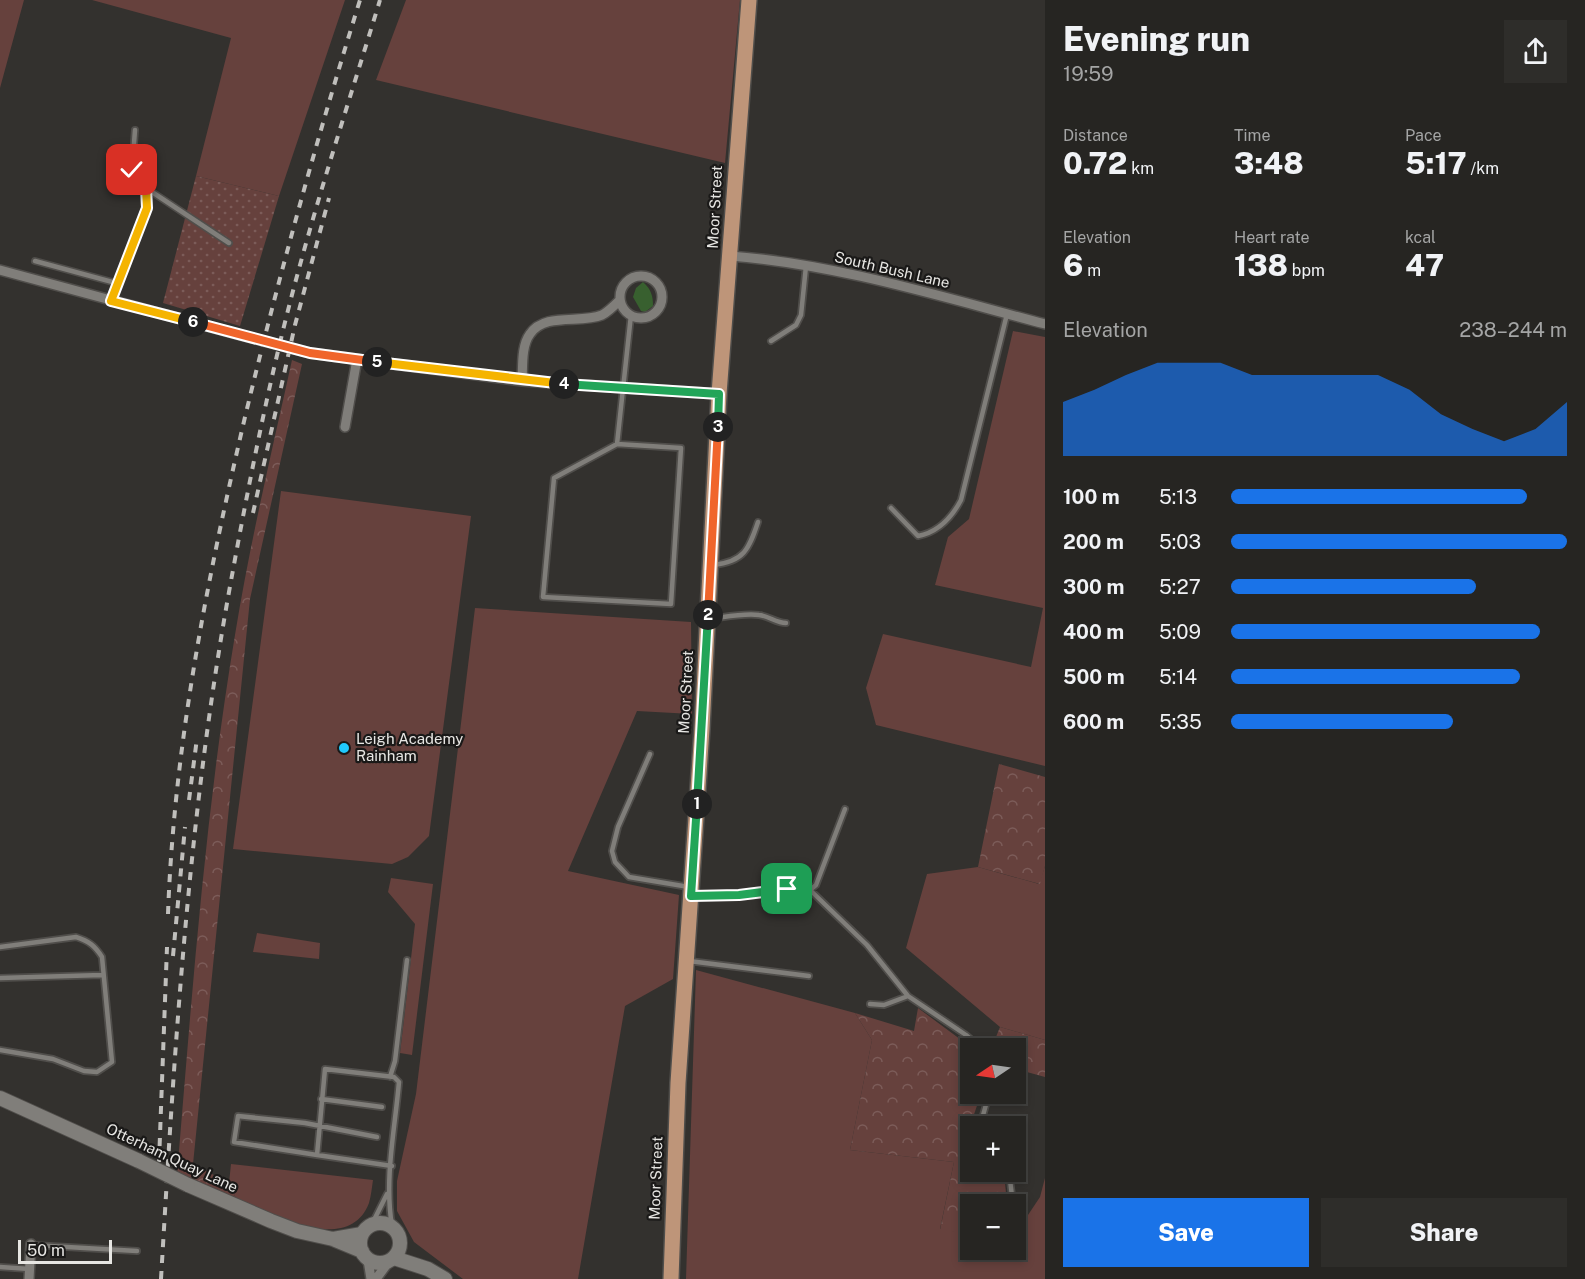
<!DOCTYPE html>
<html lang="en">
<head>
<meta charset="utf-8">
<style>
  :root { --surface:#262522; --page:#2e2d2a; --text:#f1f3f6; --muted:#a4a5a5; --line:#424240; --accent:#1a73e8 }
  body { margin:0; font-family:"Public Sans",sans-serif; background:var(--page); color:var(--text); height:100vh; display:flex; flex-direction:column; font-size:22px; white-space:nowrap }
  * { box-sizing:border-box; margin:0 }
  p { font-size:20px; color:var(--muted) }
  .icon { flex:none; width:33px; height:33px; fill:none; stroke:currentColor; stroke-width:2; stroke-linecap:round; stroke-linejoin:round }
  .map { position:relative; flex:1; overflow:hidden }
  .sheet { display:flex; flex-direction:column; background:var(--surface); width:540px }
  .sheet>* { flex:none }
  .needle { width:39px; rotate:257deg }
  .controls { position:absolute; left:960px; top:1038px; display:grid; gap:12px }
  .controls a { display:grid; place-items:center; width:66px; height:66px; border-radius:0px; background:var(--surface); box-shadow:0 3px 9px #0003,0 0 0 2px var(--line); font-size:30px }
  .scale { position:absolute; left:18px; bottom:15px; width:94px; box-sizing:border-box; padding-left:6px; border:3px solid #e7e6e3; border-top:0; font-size:16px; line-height:21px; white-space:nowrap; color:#e7e6e3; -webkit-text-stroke:4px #1a1918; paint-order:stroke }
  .pin { position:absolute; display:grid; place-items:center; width:51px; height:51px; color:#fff; margin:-26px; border-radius:12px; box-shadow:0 3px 9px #0006 }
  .km { position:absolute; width:30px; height:30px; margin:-15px; border-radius:50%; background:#222; color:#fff; font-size:16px; line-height:30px; text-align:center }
  .round { display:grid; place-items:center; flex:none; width:63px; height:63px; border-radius:0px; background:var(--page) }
  .summary { display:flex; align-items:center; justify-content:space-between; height:102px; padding:0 18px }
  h1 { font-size:33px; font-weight:800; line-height:45px }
  .stats { display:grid; grid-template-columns:repeat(3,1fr); gap:9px; height:102px; padding:6px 18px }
  .stats div { display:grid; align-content:center }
  .stats b { font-size:30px; font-weight:800 }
  .stats small { font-size:16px; font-weight:400 }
  .stats p { font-size:16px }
  .chart { height:168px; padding:12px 18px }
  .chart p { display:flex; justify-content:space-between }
  .chart svg { width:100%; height:108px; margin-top:6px; fill:var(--accent); opacity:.7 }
  .cta { display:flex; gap:12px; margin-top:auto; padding:12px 18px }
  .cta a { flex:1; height:69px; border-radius:0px; background:var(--accent); color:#fff; font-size:24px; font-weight:800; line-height:69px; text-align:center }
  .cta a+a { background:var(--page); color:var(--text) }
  ul { padding:0 18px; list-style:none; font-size:20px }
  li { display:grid; grid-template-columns:96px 72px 1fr; align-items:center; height:45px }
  li i { height:15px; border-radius:8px; background:var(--accent) }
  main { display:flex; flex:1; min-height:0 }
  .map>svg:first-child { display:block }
  .grass { fill:#66413d }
  .forest { fill:url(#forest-crowns) }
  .park { fill:url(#park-dots) }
  .water { fill:#38602f }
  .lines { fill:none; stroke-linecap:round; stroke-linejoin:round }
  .lane-casing { stroke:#504e4b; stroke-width:8 }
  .street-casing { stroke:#504e4b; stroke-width:12 }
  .secondary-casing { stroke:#504e4b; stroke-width:16 }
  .primary-casing { stroke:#504e4b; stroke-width:18 }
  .lane { stroke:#807e7a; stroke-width:4.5 }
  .street { stroke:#807e7a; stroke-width:9 }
  .secondary { stroke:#807e7a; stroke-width:14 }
  .primary { stroke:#be9579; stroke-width:15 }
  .rail { stroke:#c0bfbc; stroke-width:4; stroke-dasharray:8 8; stroke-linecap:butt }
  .street-bridge-casing { stroke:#504e4b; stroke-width:12; stroke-linecap:butt }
  .secondary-bridge-casing { stroke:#504e4b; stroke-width:16; stroke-linecap:butt }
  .street-bridge { stroke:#807e7a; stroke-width:9 }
  .secondary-bridge { stroke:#807e7a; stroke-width:14 }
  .split-1-casing { stroke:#fff; stroke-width:12 }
  .split-2-casing { stroke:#fff; stroke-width:12 }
  .split-3-casing { stroke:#fff; stroke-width:12 }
  .split-4-casing { stroke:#fff; stroke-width:12 }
  .split-5-casing { stroke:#fff; stroke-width:12 }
  .split-6-casing { stroke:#fff; stroke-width:12 }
  .split-7-casing { stroke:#fff; stroke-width:12 }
  .split-1 { stroke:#22a559; stroke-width:8 }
  .split-2 { stroke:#22a559; stroke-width:8 }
  .split-3 { stroke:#f0652b; stroke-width:8 }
  .split-4 { stroke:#22a559; stroke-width:8 }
  .split-5 { stroke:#f5b400; stroke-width:8 }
  .split-6 { stroke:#f0652b; stroke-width:8 }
  .split-7 { stroke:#f5b400; stroke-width:8 }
  .poi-dot { fill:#20c9fd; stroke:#1a1918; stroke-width:2 }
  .labels { text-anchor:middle; stroke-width:4.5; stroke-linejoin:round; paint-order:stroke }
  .street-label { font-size:15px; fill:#e7e6e3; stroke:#1a1918 }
  .poi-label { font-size:15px; fill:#e7e6e3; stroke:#1a1918; text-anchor:start }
</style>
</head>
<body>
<main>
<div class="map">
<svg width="1045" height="1279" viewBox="0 0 1045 1279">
  <defs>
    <pattern id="forest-crowns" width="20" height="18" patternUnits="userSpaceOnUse" patternTransform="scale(1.5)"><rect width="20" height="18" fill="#66413d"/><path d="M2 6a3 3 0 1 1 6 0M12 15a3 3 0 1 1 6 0" fill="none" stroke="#7c5c59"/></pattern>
    <pattern id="park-dots" width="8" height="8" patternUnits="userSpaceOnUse" patternTransform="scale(1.5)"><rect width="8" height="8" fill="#66413d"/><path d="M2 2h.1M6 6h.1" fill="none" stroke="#7c5c59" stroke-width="1.8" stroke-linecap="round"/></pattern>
  </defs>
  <rect width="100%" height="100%" fill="#33312e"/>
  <!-- grass -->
  <path class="grass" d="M0 0H24L0 88Z
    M92 0H345L279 196 196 176 231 38Z
    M406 0H740L725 163 376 80Z
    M1013 331 1045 337V766L876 725 866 688 883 634 1031 667 1043 608 935 585 948 537 969 519Z
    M281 491 471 516 429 836 408 857 392 864 233 849Z
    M475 608 691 622 692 714 637 711 568 871 679 895 673 979 625 1006 578 1279H463L414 1242 397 1211V1181L416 1094Z
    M1045 866V1040L1000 1027 906 948 927 874 978 867 1039 884Z
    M391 878 433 884 412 1055 400 1053 415 924 388 892Z
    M257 933 320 943 319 959 253 952Z
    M696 970 855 1013 872 1040 850 1150 954 1162 940 1229 970 1234V1250H1016V1233L1040 1197 1045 1178V1279H686Z
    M231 1164 373 1180C372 1187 371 1196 369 1203 349 1256 271 1215 237 1201L229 1183Z"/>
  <!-- forest -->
  <path class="forest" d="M292 360 302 364 250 599 193 1164 229 1183 237 1201 177 1175C192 995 205 814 235 635 250 542 272 451 292 360Z
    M999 764 1045 777V866L1040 884 978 867Z
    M918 1008 972 1048 970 1094H981L970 1126V1172H1004L1007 1204H970V1234L940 1230 954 1162 850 1150 872 1040 855 1013 914 1031Z
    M1000 1027 1045 1040V1077L1016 1069V1048H996L994 1042Z"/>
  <!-- park -->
  <path class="park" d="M196 176 279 196 240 326 163 303Z"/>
  <!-- water -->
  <path class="water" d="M643 282C651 289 653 296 653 306L645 312 641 311 633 297 636 288Z"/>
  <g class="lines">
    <defs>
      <path id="lane" d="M146 188 229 243
        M35 261 116 283
        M111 301 147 208 146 188 132 170 135 130
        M771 341 796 325 801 315 806 266
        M617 444 681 448 671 604 543 597 554 478 617 444 631 315
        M891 508 918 536C939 532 952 517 961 500L1007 314
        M713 565C744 562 749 549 758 522
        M710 619C726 617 743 613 759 615 769 616 776 623 786 623
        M650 754 618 827 612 851 615 862 629 877 689 887
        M810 890 816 885 845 809
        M694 895 810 890 867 945 908 996 966 1035 981 1048
        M0 947 76 937C89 941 95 946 102 957L112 1062 97 1072 84 1071 53 1059 0 1050
        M689 961 809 976
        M0 978 102 975
        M870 1004 884 1005 908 996
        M390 1077 395 1061 407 960
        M321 1099 382 1107
        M980 1126 989 1094
        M317 1155 234 1142 238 1116 305 1123 377 1137
        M392 1166 317 1155 325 1069 394 1077 399 1082C395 1129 384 1179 392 1226
        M1009 1172 1013 1204
        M372 1224 387 1194
        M32 1245 137 1251
        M0 1267 30 1269"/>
      <path id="street" d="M730 256C837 264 942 297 1045 324
        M0 270 240 335
        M620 297a21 21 0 1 1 42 0a21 21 0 1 1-42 0Z
        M310 353 522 381 719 394
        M522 381C523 367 521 346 530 334 545 312 580 324 602 315 608 312 615 305 620 300
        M345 427 357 359
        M368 1260 371 1279
        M29 1279 31 1244
        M376 1279 390 1260"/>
      <path id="secondary" d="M0 1098 139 1161
        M188 1185 271 1221 297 1231 333 1239 362 1251
        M360 1243a20 20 0 1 1 40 0a20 20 0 1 1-40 0Z
        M333 1239 362 1234
        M394 1258 428 1269 445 1279"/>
      <path id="primary" d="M671 1279 678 1083 702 729 719 394 749 0"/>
    </defs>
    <!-- lane casing -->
    <use href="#lane" class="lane-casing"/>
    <!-- street casing -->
    <use href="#street" class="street-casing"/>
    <!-- secondary casing -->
    <use href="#secondary" class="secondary-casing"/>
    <!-- primary casing -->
    <use href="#primary" class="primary-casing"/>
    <!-- lane -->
    <use href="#lane" class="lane"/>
    <!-- street -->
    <use href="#street" class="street"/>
    <!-- secondary -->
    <use href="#secondary" class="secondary"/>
    <!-- primary -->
    <use href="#primary" class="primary"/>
    <!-- rail -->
    <path class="rail" d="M253 513 295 325 329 198
      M189 800 197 738
      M168 914C174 746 207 580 245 417 279 276 317 138 360 0
      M173 956 185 827
      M159 1162 167 947
      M161 1279C175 1041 189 805 233 570 251 472 271 372 297 276 322 183 352 92 380 0"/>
    <defs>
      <path id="street-bridge" d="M240 335 310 353"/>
      <path id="secondary-bridge" d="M139 1161 188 1185"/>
    </defs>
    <!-- street-bridge casing -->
    <use href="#street-bridge" class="street-bridge-casing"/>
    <!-- secondary-bridge casing -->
    <use href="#secondary-bridge" class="secondary-bridge-casing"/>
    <!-- street-bridge -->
    <use href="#street-bridge" class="street-bridge"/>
    <!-- secondary-bridge -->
    <use href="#secondary-bridge" class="secondary-bridge"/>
  </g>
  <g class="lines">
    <defs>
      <path id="split-1" d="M697 804 691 896 739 895 787 889"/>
      <path id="split-2" d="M697 804 708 615"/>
      <path id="split-3" d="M708 615 718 427"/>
      <path id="split-4" d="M564 384 719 394 718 427"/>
      <path id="split-5" d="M377 362 564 384"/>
      <path id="split-6" d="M193 322 310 353 377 362"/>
      <path id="split-7" d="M132 170 146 188 147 208 111 301 193 322"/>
    </defs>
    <!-- split-1 casing -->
    <use href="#split-1" class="split-1-casing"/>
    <!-- split-2 casing -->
    <use href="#split-2" class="split-2-casing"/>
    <!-- split-3 casing -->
    <use href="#split-3" class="split-3-casing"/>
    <!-- split-4 casing -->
    <use href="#split-4" class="split-4-casing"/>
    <!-- split-5 casing -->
    <use href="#split-5" class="split-5-casing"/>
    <!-- split-6 casing -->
    <use href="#split-6" class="split-6-casing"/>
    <!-- split-7 casing -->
    <use href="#split-7" class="split-7-casing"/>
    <!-- split-1 -->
    <use href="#split-1" class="split-1"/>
    <!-- split-2 -->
    <use href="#split-2" class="split-2"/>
    <!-- split-3 -->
    <use href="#split-3" class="split-3"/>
    <!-- split-4 -->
    <use href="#split-4" class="split-4"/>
    <!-- split-5 -->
    <use href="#split-5" class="split-5"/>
    <!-- split-6 -->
    <use href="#split-6" class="split-6"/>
    <!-- split-7 -->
    <use href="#split-7" class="split-7"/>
  </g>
  <!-- markers -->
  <circle class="poi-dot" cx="344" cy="748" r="6"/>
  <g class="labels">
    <!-- street labels -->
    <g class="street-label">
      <text transform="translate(715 207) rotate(-87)" y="5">Moor Street</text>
      <text transform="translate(892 270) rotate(13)" y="5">South Bush Lane</text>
      <text transform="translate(686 692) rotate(-87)" y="5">Moor Street</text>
      <text transform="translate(172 1158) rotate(25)" y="5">Otterham Quay Lane</text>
      <text transform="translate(656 1178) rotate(-88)" y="5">Moor Street</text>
    </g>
    <!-- poi labels -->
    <g class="poi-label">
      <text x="356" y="744">Leigh Academy<tspan x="356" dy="17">Rainham</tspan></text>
    </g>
  </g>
</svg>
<div class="controls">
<a><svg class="needle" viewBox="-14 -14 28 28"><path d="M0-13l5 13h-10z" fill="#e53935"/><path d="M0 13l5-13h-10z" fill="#a4a5a5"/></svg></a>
<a>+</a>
<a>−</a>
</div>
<div class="scale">50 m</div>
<div class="pin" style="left:787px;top:889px;background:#1e9e55"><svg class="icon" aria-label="arrive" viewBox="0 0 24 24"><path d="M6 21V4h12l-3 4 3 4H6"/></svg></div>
<div class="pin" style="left:132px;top:170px;background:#d93025"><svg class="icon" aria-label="check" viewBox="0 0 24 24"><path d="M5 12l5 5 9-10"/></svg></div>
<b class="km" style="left:697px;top:804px">1</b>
<b class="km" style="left:708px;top:615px">2</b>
<b class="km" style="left:718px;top:427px">3</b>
<b class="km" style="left:564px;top:384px">4</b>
<b class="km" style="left:377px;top:362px">5</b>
<b class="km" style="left:193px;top:322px">6</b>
</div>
<section class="sheet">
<div class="summary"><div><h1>Evening run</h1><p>19:59</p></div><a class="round"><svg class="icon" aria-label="share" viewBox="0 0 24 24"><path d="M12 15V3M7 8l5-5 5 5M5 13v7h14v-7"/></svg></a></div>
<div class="stats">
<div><p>Distance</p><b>0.72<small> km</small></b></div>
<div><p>Time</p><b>3:48</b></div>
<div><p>Pace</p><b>5:17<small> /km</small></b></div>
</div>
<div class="stats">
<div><p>Elevation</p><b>6<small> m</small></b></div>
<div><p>Heart rate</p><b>138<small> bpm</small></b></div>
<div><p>kcal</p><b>47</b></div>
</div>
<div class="chart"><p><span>Elevation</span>238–244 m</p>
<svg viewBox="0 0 160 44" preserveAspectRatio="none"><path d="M0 44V22L10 17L20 11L30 6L40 6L50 6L60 11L70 11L80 11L90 11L100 11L110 17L120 27L130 33L140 38L150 33L160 22V44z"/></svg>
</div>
<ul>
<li><b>100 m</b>5:13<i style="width:88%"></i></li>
<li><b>200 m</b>5:03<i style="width:100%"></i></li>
<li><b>300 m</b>5:27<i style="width:73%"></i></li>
<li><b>400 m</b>5:09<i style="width:92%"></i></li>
<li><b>500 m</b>5:14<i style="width:86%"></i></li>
<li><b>600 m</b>5:35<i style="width:66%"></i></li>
</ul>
<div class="cta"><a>Save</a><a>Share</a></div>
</section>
</main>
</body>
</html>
